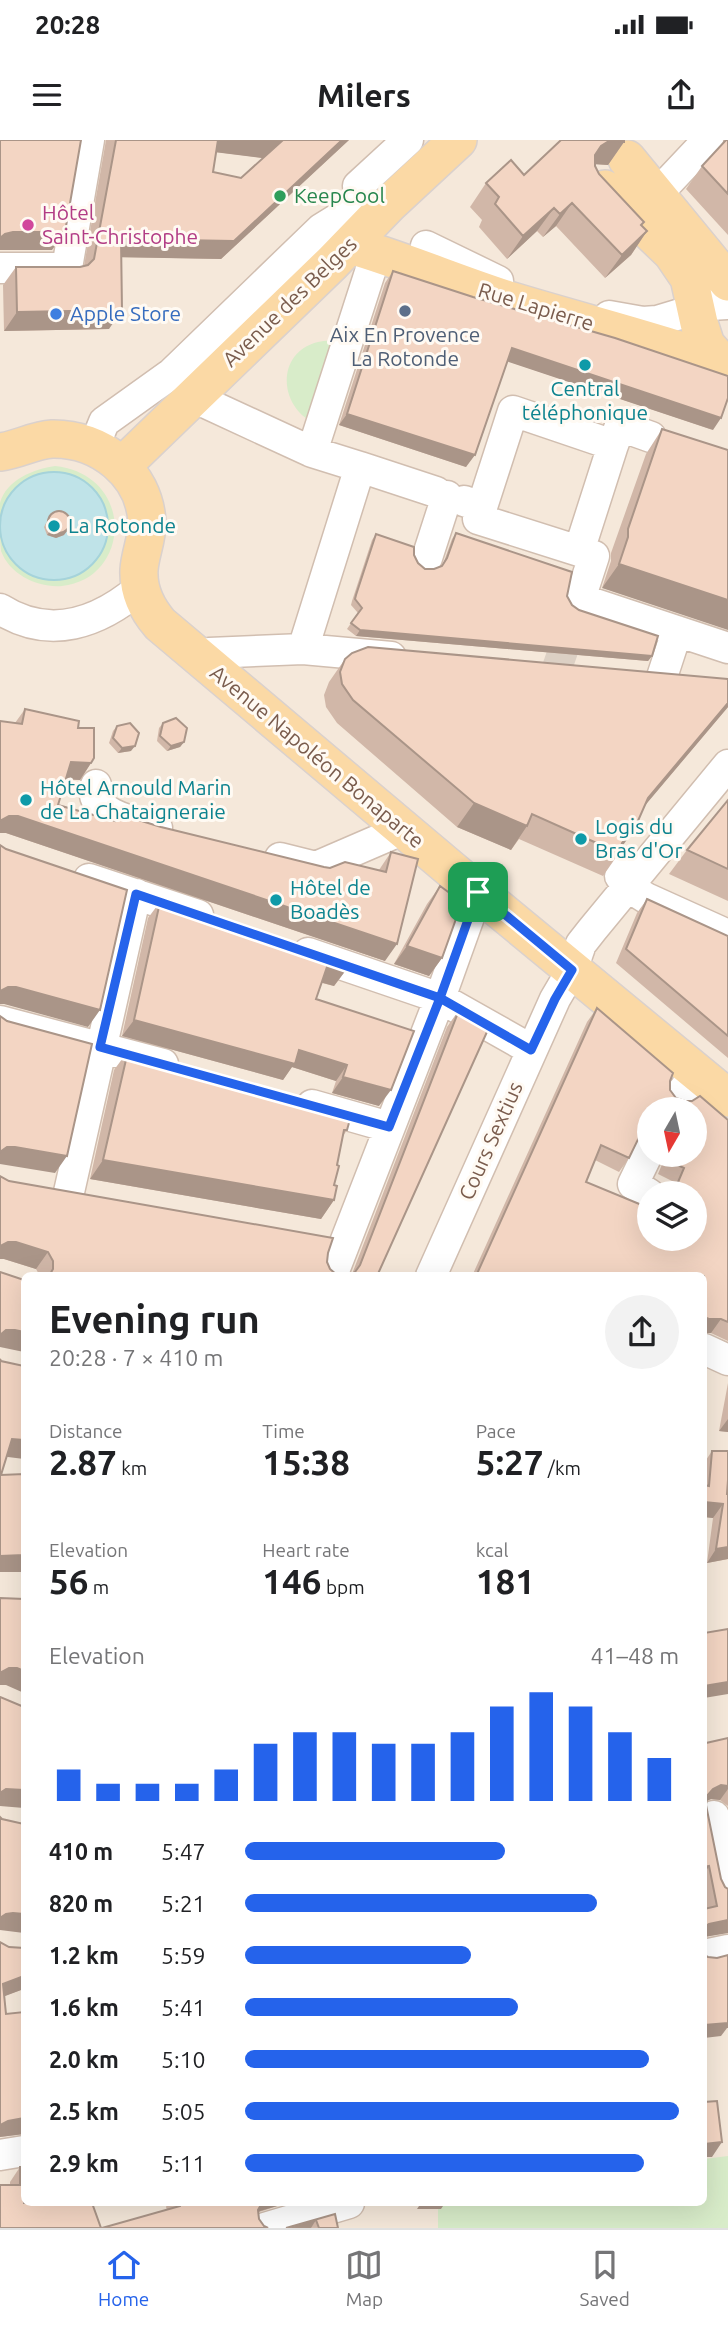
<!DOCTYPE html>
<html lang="en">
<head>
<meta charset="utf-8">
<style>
  :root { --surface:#fff; --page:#f2f2f2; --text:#202124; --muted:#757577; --line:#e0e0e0; --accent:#2563eb }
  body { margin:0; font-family:Ubuntu,sans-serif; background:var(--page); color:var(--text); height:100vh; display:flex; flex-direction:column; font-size:26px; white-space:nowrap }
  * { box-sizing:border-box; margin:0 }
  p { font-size:23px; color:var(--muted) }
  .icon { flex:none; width:38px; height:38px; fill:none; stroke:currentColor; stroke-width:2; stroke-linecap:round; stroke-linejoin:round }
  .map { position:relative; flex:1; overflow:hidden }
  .side { position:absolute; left:21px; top:1132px; width:686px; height:934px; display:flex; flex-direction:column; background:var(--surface); border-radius:10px; box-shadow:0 7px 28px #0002 }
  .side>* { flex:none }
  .needle { width:46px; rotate:189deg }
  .buttons { position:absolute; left:637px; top:957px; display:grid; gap:14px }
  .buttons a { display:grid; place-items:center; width:70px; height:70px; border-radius:50%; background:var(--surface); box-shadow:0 7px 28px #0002; font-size:35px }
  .pin { position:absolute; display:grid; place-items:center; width:60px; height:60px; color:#fff; margin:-30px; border-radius:14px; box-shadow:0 4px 10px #0006 }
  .round { display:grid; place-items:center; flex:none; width:74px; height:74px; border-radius:37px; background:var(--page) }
  .headline { display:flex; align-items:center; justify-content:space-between; height:119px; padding:0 28px }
  h1 { font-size:38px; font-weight:700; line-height:52px }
  .figures { display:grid; grid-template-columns:repeat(3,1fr); gap:10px; height:119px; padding:7px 28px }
  .figures div { display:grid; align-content:center }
  .figures b { font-size:35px; font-weight:700 }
  .figures small { font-size:19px; font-weight:400 }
  .figures p { font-size:19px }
  .chart { height:196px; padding:14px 28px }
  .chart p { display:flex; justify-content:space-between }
  .chart svg { width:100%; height:126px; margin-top:7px; stroke:var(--accent); stroke-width:6 }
  ul { padding:0 28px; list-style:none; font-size:23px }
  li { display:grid; grid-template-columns:112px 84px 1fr; align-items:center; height:52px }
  li i { height:18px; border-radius:9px; background:var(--accent) }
  .status { display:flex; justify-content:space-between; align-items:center; height:49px; padding:0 35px; background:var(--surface); direction:ltr }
  .status svg { height:19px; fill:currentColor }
  header { display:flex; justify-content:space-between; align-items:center; height:91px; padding:0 28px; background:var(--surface); font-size:32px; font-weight:700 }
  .tabs { display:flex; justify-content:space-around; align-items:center; height:98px; border-top:2px solid var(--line); background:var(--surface); font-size:19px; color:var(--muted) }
  .tabs a { display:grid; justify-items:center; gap:4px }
  .tabs .active { color:var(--accent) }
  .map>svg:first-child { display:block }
  .residential { fill:#f5e8da; fill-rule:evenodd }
  .green { fill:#d8ecc9; fill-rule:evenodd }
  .water { fill:#bfe3e8; stroke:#a5d3da; stroke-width:2 }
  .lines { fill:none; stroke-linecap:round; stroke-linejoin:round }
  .minor-tunnel { stroke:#dcd0c4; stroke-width:30; stroke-dasharray:30 15; stroke-linecap:butt }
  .minor-casing { stroke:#d1beb0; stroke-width:33 }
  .major-casing { stroke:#dad1cd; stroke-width:40 }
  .minor { stroke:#fff; stroke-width:30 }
  .major { stroke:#fbd9a5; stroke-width:37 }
  .wall { fill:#d1b7a8; fill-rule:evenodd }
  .shaded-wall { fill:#aa9588 }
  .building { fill:#f3d5c3; stroke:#aa9588; stroke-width:2; fill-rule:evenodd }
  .route-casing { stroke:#fff; stroke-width:14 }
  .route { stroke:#2563eb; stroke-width:9 }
  .leisure-dot { fill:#2e9e5b; stroke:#fffaf3; stroke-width:2.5 }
  .hotel-dot { fill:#d1479c; stroke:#fffaf3; stroke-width:2.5 }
  .service-dot { fill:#5c6f8a; stroke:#fffaf3; stroke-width:2.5 }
  .shop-dot { fill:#3f7fe0; stroke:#fffaf3; stroke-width:2.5 }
  .culture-dot { fill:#0f9aa8; stroke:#fffaf3; stroke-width:2.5 }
  .labels { text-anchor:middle; stroke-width:6; stroke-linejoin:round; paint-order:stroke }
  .leisure-label { font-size:21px; fill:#27864d; stroke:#fffaf3; text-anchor:start }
  .hotel-label { font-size:21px; fill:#b23c85; stroke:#fffaf3; text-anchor:start }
  .street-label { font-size:21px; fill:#7a5c4d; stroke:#fffaf3 }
  .shop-label { font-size:21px; fill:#366cbe; stroke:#fffaf3; text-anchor:start }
  .service-label { font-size:21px; fill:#4e5e75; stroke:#fffaf3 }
  .culture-label { font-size:21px; fill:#0d838f; stroke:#fffaf3; text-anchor:start }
</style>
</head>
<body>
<div class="status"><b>20:28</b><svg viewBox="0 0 49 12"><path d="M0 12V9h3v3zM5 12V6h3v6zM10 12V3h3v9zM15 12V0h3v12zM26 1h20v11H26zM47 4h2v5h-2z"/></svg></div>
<header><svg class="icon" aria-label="menu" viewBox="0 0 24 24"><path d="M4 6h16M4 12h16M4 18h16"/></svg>Milers<svg class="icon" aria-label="share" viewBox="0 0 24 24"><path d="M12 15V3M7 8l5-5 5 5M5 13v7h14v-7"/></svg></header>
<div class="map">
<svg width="728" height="2088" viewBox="0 0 728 2088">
  <rect width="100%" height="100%" fill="#fdf6ec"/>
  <!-- residential -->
  <path class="residential" d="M0 0H728V2088H0ZM649 970H695V1015H649ZM649 1054H695V1099H649ZM24 1136H704V2063H24Z"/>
  <!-- green -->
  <path class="green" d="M341 201 314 283C278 266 276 212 318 202 325 200 334 201 341 201Z
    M55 326C136 335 131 439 62 446 38 448 10 435 1 411 0 403 0 393 0 385 0 378 0 369 0 363 6 340 34 329 55 326ZM43 333 107 372V395L7 411 0 387 21 344Z
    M728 2016V2088H438V2063H704V2019Z"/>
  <!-- water -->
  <path class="water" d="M0 386a54 54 0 1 1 108 0a54 54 0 1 1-108 0Z"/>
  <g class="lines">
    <!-- minor-tunnel -->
    <path class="minor-tunnel" d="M556 531 575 476"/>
    <defs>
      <path id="minor" d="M358 46 408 0
        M641 71 708 0
        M426 106 498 141
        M0 128H67L89 0
        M609 176 643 182 657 181 710 165 728 164
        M208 264 312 312
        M613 305 620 286 651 297
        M94 307 104 282 171 234 321 89 355 68 389 64
        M360 327 312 312 371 129
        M464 361 482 367 478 379 579 411 613 305 513 271 482 367
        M579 411 594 416 580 459 728 508
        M427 418 447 356
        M0 469C50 501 99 483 141 447
        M303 509 360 327 436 352
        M196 516 209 513 303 509 391 517
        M661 540 677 491
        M96 645C86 673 137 683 157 688
        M280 718 316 727 404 689
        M625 729 620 736 627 746 646 758 728 795
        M89 739 198 775
        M308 813 440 858 532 910
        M0 881 163 924
        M677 958 697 933
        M312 965 389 987
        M649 1011 633 1044 649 1054
        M69 1052 136 754
        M332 1136 440 858 478 752
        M431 1136 555 859 572 830 581 804 592 790 728 625
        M704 1209 728 1220
        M714 1676 728 1749
        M704 1815 728 1810
        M0 2015 24 2011
        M265 2088 349 2063"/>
      <path id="major" d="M627 19 728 142
        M605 49 672 113 689 138 699 183 706 205 724 225
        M350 105C405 121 458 144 512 161 584 183 658 201 728 226
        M0 312C18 310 34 300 52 299 100 298 145 333 147 383 147 400 140 414 139 430 138 451 147 469 160 484L478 752 728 958
        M123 325 332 123 389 64 458 0"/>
    </defs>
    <!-- minor casing -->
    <use href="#minor" class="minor-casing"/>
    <!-- major casing -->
    <use href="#major" class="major-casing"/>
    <!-- minor -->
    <use href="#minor" class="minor"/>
    <!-- major -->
    <use href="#major" class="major"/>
  </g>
  <!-- wall -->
  <path class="wall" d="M106 0H349L221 119 121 117 109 189 4 191 3 145 16 127H80L84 126ZM216 12 263 18 241 38 213 32Z
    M728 0V95L686 49 702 26Z
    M624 2 608 25 595 24V26L599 34 644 82 641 85 647 91 631 115 605 138 556 86 543 97 537 91 507 119 479 87 482 80 470 67 486 43 524 35Z
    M393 131 713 290 507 221 466 327 339 285 385 143Z
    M662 289 728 310 602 448 611 421V413L646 314Z
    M51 373 64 395 56 398 47 395 44 387Z
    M456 393 567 456 572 465 652 516 648 521 356 496 347 489 358 473 351 465 352 461 372 400 376 394 414 415 418 423 425 429H434L443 424 452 399Z
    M345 519 728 539V567L644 666 619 713 603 736 519 699 511 710 457 687 337 583 326 567 324 555 329 542Z
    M25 569 78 588 91 623 80 640 66 639 58 665 115 680 119 674 161 687 324 727 379 730 391 712 385 821 6 693H0V581L15 583Z
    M163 583 184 602 180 607 167 611 157 601 159 588Z
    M117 586 131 611 118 613 109 603 113 591Z
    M728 660V761L669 734 687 710Z
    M440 746 442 818 429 836 394 824 427 764Z
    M647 759 728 796V918L616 823 637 773Z
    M160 762 346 830 334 846 322 843 316 859 379 966 332 953 336 941 292 927 283 940 122 896 148 778Z
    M597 868 670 941V950L676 958 728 980V1201L711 1193 704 1136H472L587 882ZM649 970H695V1015H666L658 1034 674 1042 669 1054H695L649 1099 586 1042 595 1020 619 1032 629 1018 640 997 647 994H649Z
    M459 870 377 1136 352 1134 447 887Z
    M128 911 347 990 343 996 337 1025 334 1045V1060L321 1079 90 1039 114 930Z
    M0 1036 9 1041 328 1113 327 1122 330 1129 337 1135 344 1136H40L36 1129 4 1119H0Z
    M728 1243V1292L719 1291Z
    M712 1311 727 1354H728V1419L707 1423 713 1378 704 1377V1323Z
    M704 1593 706 1603 728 1598V1666L720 1660 711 1659 707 1661 706 1665 725 1793 704 1797V1769H705L704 1760Z
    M0 1802 9 1807 24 1808V1861L21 1850 4 1856 6 1874 24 1872V1994L0 1997Z
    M20 2027 101 2088 10 2045V2042Z
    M168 2063H287L259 2072V2079L264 2086 167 2070 166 2067Z
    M335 2074 338 2088H286Z"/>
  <!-- shaded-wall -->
  <path class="shaded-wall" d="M213 0H283L270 19 206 11Z
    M342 0H349L221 119 108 117 121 99Z
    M609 1 624 2 608 25 592 24 584 29 601 6Z
    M572 63 556 86 543 97 560 74Z
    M554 68 537 91 507 119 523 96Z
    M647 91 631 115 605 138 622 115Z
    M13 92H65L52 110H0V98L5 94Z
    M122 170 109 189 4 191 17 172Z
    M512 208 721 278 713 290 503 220Z
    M347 274 475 315 466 327 339 285Z
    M51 390H68L64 395 56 398 47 395Z
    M619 424 728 460V490L602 448Z
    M360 490 652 516 648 521 356 496Z
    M728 563V567L632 681 648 658Z
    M184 602 180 607 167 611 171 606Z
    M135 606 131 611 118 613 122 608Z
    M71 622 91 623 80 640 59 639Z
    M474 663 527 686 511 710 457 687Z
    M9 676H18L397 804 385 821 6 693H0V681Z
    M634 690 618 712 622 703Z
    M407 806 442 818 429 836 394 824Z
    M328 824 346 830 334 846 316 841Z
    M8 847H16L100 870 88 887 4 864H0V851Z
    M134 880 299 910 347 925 336 941 292 927 283 940 122 896Z
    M343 937 391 950 379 966 332 953Z
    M649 983V994H647L639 997 643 989Z
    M7 1007H15L67 1016 55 1033 0 1024V1012Z
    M103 1020 334 1060 321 1079 90 1039Z
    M8 1102H16L48 1112 36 1129 4 1119H0V1106Z
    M704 1177 721 1179 711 1193H704Z
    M6 1190H15L24 1192V1212L0 1207V1195Z
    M728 1279V1292L719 1291Z
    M12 1299 24 1300V1319L0 1316Z
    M704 1362 723 1364 713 1378 704 1377Z
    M728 1407V1419L707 1423 716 1409Z
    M24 1415V1432H0V1416Z
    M9 1528H17L24 1531V1553L6 1545H0V1533Z
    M728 1542V1554L704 1558V1546Z
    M721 1645 728 1646V1649L720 1660 711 1659 704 1662 713 1649Z
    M6 1649 24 1650V1668L0 1666V1653Z
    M709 1726 704 1735V1727Z
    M13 1773 24 1774V1793L0 1790V1778L6 1774Z
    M728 1780V1793L704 1797V1787L709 1784Z
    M24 1836V1845L21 1850 0 1858 3 1844Z
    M728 1879V1888H727L721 1896 704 1898V1885Z
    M24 1978V1994L0 1997V1985L8 1981Z
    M722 2002 712 2017H704V2004Z
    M261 2063H287L260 2071 252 2077Z
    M421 2063H445L441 2069H417Z
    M316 2080 311 2088H289Z"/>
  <!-- building -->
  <path class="building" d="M0 0H81L65 92H13L5 94 0 98Z
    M116 0H218L213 32 241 38 283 0H280H342L234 101 121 99 122 170 17 172 16 127H80L88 125 94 119Z
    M561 0H624V2L609 1 601 6 595 15V26L599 34 644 82 641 85 647 91 622 115 572 63 560 74 554 68 523 96 495 64 499 57 486 43 511 20 524 35Z
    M726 0H728V54L702 26Z
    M393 131 473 157 615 198 728 236V258L721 278 512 208 475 315 347 274Z
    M662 289 728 310V460L619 424 628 397V389Z
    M48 382a11 11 0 1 1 22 0a11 11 0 1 1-22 0Z
    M456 393 572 432 567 456 572 465 579 470 658 496 652 516 360 490 351 483 362 468 355 459 356 455 376 394 414 407V415L418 423 425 429H434L442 426 447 418Z
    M368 507 728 539V563L648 658 634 690 622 703 619 713 532 674 527 686 474 663 353 560 342 544 340 532 345 519 352 513Z
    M25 569 79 581 78 588H94V618L91 623 71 622 58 665 115 681 119 674 161 687 324 727 330 728 345 722 386 732 391 712 418 719 397 804 18 676H9L0 681V581L22 584Z
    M176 578 187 588 184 602 171 606 160 596 163 583Z
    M130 583 139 593 135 606 122 608 113 598 117 586Z
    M728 660V729L687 710Z
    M0 705 6 709 127 750 100 870 16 847H8L0 851Z
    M440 746 462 762 442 818 407 806Z
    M647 759 728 796V896L626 809Z
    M160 762 348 825 346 830 328 824 316 859 414 891 391 950 343 937 347 925 299 910 295 924 134 880Z
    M597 868 673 933 670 941V950L676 958 685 961H692L700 956 728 980V1182L721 1179H709L704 1177V1136H476ZM649 970H695V1015H669L667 1020 684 1028 673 1054H695V1099H649V1068L586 1042 601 1005 629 1018 643 989 649 983Z
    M459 870 491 883 377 1136H348L355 1132 360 1125Z
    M0 876 7 881 92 904 67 1016 15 1007H7L0 1012Z
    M128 911 352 972 347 990H344L337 1025 339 1026 334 1045 337 1046 334 1060 103 1020Z
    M0 1036 9 1041 333 1098 328 1113 327 1122 330 1129 337 1135 344 1136H49L53 1129V1121L48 1112 16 1102H8L0 1106Z
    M0 1132 24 1140V1192L15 1190H6L0 1195Z
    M0 1219 1 1221 24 1226V1300L12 1299 1 1335 24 1334V1415L0 1416Z
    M712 1311H728V1340L727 1354H728V1407L716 1409 723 1364 704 1362V1345L709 1346Z
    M0 1458 24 1459V1531L17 1528H9L0 1533Z
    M728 1489V1542L704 1546V1493Z
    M0 1557 24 1567V1650L6 1649 0 1653Z
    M704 1593 706 1603 728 1598V1646L721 1645 713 1649 707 1656 706 1665 721 1739 725 1747 728 1749V1780L709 1784 704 1787V1769L717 1766 709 1726 704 1727Z
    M0 1677 2 1679 24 1684V1774L13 1773 6 1774 0 1778Z
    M0 1802 9 1807 24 1808V1836L3 1844 6 1874 24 1872V1978L8 1981 0 1985Z
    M704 1815 708 1817 717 1818 728 1815V1883L704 1885Z
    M717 1961 722 2002 704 2004V1962Z
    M20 2027H24V2063H92L101 2088H0V2045H20Z
    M180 2063H262L258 2070 259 2079 264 2086 268 2088H102L180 2066Z
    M335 2074 338 2088H319L316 2080 286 2088Z"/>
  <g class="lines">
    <defs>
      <path id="route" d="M478 752 440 858 136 754 100 907 389 987 440 858 531 910 555 859 572 830 478 752"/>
    </defs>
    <!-- route casing -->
    <use href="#route" class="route-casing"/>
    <!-- route -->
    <use href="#route" class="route"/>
  </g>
  <!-- markers -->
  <circle class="leisure-dot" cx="280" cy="56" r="7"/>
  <circle class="hotel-dot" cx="28" cy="85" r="7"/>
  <circle class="service-dot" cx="405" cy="171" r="7"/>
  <circle class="shop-dot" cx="56" cy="174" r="7"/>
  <g class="culture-dot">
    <circle cx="585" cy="225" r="7"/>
    <circle cx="54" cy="386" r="7"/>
    <circle cx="26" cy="660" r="7"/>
    <circle cx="581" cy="699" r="7"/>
    <circle cx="276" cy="760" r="7"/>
  </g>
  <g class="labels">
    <!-- leisure labels -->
    <g class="leisure-label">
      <text x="294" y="63">KeepCool</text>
    </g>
    <!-- hotel labels -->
    <g class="hotel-label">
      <text x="42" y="80">Hôtel<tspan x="42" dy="24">Saint-Christophe</tspan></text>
    </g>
    <!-- street labels -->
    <g class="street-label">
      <text transform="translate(290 162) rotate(-44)" y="7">Avenue des Belges</text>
      <text transform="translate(536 167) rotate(17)" y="7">Rue Lapierre</text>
      <text transform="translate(317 617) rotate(40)" y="7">Avenue Napoléon Bonaparte</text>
      <text transform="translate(491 1001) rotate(-66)" y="7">Cours Sextius</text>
    </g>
    <!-- shop labels -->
    <g class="shop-label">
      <text x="70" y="181">Apple Store</text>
    </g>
    <!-- service labels -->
    <g class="service-label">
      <text x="405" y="202">Aix En Provence<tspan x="405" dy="24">La Rotonde</tspan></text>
    </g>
    <!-- culture labels -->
    <g class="culture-label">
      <text x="585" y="256" text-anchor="middle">Central<tspan x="585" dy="24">téléphonique</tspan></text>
      <text x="68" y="393">La Rotonde</text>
      <text x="40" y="655">Hôtel Arnould Marin<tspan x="40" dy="24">de La Chataigneraie</tspan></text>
      <text x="595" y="694">Logis du<tspan x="595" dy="24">Bras d'Or</tspan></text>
      <text x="290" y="755">Hôtel de<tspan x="290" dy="24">Boadès</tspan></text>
    </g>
  </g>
</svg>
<div class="buttons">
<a><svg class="needle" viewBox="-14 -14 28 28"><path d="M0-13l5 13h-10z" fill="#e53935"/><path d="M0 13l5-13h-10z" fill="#757577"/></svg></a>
<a><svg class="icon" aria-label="layers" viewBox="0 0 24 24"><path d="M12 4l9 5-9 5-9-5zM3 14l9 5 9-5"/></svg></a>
</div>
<div class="pin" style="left:478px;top:752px;background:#1e9e55"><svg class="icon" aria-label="arrive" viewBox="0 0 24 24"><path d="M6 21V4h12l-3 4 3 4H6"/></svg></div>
<section class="side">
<div class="headline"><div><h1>Evening run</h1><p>20:28 · 7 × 410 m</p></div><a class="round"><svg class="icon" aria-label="share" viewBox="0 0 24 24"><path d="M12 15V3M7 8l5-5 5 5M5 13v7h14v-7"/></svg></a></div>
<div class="figures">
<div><p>Distance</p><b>2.87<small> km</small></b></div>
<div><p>Time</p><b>15:38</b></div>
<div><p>Pace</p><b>5:27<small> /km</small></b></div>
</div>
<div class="figures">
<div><p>Elevation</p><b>56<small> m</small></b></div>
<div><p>Heart rate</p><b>146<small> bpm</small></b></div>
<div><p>kcal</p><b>181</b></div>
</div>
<div class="chart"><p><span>Elevation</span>41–48 m</p>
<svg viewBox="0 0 160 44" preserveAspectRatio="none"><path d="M5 44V33M15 44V38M25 44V38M35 44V38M45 44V33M55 44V24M65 44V20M75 44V20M85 44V24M95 44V24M105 44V20M115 44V11M125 44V6M135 44V11M145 44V20M155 44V29"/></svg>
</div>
<ul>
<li><b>410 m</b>5:47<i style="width:60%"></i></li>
<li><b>820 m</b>5:21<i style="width:81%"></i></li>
<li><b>1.2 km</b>5:59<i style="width:52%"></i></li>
<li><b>1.6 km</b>5:41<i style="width:63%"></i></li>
<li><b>2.0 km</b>5:10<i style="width:93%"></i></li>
<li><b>2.5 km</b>5:05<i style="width:100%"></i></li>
<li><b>2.9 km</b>5:11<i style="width:92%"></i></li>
</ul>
</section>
</div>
<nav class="tabs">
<a class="active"><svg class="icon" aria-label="home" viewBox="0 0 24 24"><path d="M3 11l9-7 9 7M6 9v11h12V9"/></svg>Home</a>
<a><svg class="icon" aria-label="map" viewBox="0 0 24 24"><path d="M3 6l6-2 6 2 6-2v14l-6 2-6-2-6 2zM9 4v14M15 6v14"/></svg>Map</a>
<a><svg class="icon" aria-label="saved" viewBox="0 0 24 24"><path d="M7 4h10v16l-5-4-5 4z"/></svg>Saved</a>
</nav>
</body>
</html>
